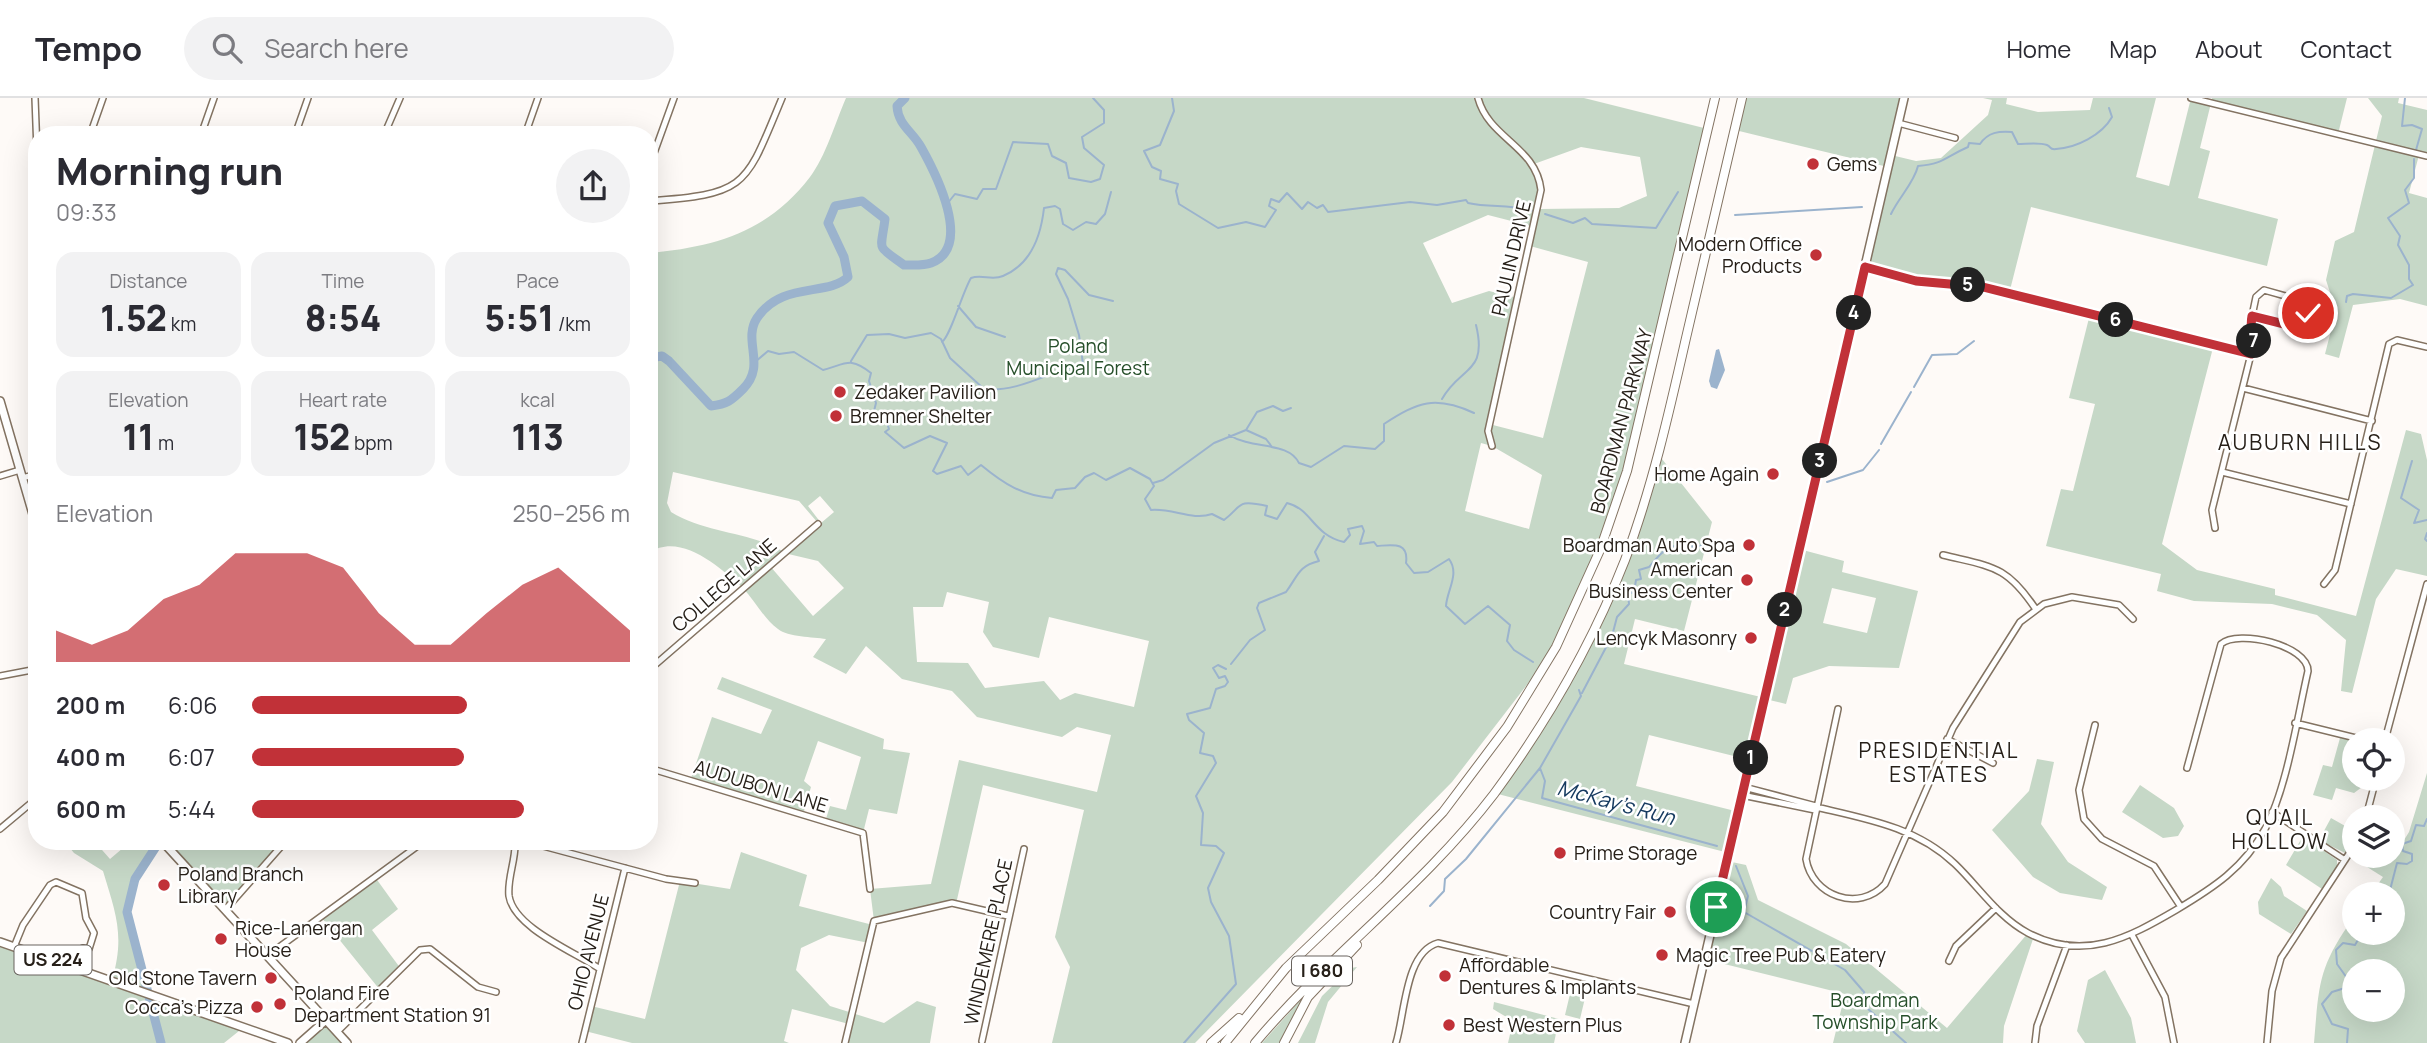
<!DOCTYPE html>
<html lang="en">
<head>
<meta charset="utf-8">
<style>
  :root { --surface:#fff; --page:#f2f2f3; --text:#2b2b33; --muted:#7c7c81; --line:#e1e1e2; --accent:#c13138 }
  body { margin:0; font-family:Manrope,sans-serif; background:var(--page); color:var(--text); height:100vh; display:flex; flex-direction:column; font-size:26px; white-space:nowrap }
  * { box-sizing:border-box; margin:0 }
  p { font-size:23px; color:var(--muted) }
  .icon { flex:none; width:38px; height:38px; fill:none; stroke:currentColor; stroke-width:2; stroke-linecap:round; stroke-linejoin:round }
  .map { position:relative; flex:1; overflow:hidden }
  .drawer { position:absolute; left:28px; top:28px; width:630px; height:724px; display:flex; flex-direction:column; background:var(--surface); border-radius:28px; box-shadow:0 7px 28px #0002 }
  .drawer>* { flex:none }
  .fabs { position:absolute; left:2342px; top:630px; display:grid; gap:14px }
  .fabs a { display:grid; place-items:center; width:63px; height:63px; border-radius:50%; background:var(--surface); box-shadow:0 7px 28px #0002; font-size:35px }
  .pin { position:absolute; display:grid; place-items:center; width:60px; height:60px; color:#fff; margin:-30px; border:4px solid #fff; border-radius:50%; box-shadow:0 2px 7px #0007 }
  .km { position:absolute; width:35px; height:35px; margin:-18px; border-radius:50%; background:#222; color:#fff; font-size:19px; line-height:35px; text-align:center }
  .round { display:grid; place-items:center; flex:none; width:74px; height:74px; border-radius:37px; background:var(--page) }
  .head { display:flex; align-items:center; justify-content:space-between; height:119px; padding:0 28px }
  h1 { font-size:38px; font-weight:800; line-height:52px }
  .stats { display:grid; grid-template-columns:repeat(3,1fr); gap:10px; height:119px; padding:7px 28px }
  .stats div { display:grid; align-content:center; border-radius:18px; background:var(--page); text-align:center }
  .stats b { font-size:35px; font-weight:800 }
  .stats small { font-size:19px; font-weight:400 }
  .stats p { font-size:19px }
  .chart { height:196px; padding:14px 28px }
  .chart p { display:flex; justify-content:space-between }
  .chart svg { width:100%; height:126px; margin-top:7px; fill:var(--accent); opacity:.7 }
  ul { padding:0 28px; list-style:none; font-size:23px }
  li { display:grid; grid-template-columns:112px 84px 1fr; align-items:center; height:52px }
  li i { height:18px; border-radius:9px; background:var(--accent) }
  header { display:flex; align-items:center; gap:42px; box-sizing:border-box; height:98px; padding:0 35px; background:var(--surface); border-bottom:2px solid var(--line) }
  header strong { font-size:33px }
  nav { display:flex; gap:38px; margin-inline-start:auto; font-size:24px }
  .search { width:490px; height:63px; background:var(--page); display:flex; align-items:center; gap:18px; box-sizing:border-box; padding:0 24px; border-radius:38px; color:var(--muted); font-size:26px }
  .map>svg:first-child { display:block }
  .green { fill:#c6d8c7; fill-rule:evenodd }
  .water { fill:#9bb3cd }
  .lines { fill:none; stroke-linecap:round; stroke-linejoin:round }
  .stream { stroke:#9bb3cd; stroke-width:2 }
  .river { stroke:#9bb3cd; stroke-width:9 }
  .minor-casing { stroke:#837362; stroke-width:8 }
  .major-casing { stroke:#837362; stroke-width:10 }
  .highway-casing { stroke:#837362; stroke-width:10 }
  .minor { stroke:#fff; stroke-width:5 }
  .major { stroke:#fff; stroke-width:7 }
  .highway { stroke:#fff; stroke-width:8 }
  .route-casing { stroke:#fff; stroke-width:14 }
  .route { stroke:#c13138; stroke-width:9 }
  .poi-dot { fill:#c13138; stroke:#fff; stroke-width:2.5 }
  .labels { text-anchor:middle; stroke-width:5; stroke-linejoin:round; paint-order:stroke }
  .shield { fill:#fff; stroke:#68635e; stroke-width:2 }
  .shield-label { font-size:18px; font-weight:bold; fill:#272019 }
  .poi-label { font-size:19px; fill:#272019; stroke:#fff; text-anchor:start }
  .street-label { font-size:19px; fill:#272019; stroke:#fff }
  .park-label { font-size:19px; fill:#264f2a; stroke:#fff }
  .neighbourhood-label { font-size:21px; letter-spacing:2px; fill:#272019; stroke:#fff }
  .water-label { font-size:21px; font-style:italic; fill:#173b60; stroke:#fff }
</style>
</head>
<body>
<header>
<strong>Tempo</strong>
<div class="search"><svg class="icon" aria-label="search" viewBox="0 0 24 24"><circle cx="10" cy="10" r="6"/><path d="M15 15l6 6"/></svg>Search here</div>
<nav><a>Home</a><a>Map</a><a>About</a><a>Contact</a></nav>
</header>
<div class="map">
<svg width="2427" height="945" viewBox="0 0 2427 945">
  <rect width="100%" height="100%" fill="#fefaf7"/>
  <!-- green -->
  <path class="green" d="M846 0H1584L1708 31 1617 405 1556 549 1452 684 1195 945H1052L1070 869 1055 839 1084 712 983 687 956 806 874 823 870 791 931 786 959 662 1097 694 1111 637 1077 629 1062 639 977 619 952 593 902 581 866 548 846 576 813 559 826 541C813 539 788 539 778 531 764 521 755 503 743 490 721 470 680 433 649 455V155C715 149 768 134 810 79 826 58 835 25 846 0ZM1581 49 1640 59 1647 98 1619 110 1540 111 1541 92 1534 66ZM1488 117 1535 129 1530 148 1588 164 1543 340 1489 326 1518 200 1489 193 1452 205 1423 145ZM1481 345 1492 348 1542 377 1529 431 1465 413ZM673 374 799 403 818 425 784 454C749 433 707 436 671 414L667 405ZM820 398 834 414 821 425 808 408ZM784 455 818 463 844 490 813 518 770 468ZM947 494 989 504 983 534 993 549 1039 560 1049 519 1149 543 1134 609 1075 595 1060 602 1044 583 985 590 968 565 917 564 913 509H943Z
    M1742 0H1904L1891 57 1916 63 1941 60 1988 17 1992 2 1983 0H2007L2006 6 2038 14 2090 12 2093 0H2156L2136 79 2169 88 2191 0 2211 4 2212 0H2347L2338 36 2211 5 2200 50 2210 53 2198 100 2278 121 2267 168 2031 109 2009 196 1983 189 1916 182 1865 169 1888 69 1735 32Z
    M2368 0H2399L2398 5 2427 12V58L2419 57 2409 95 2427 100V208L2400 201 2353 207 2339 260 2325 256 2336 213 2326 182 2335 143 2354 134 2382 18Z
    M2090 216 2214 246 2162 446 2197 472 2275 491V497L2356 518 2406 332 2421 336 2427 362V478L2396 471 2376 501 2352 595 2341 593 2346 542 2317 517 2272 506 2194 503 2157 493 2161 476 2046 448 2061 391 2073 393 2095 306 2069 300Z
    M1658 356 1712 424 1684 533 1635 521 1624 566 1765 600 1799 451 1844 463 1842 474 1918 493 1899 570 1829 568 1793 580 1786 606 1765 601 1750 662 1649 637 1636 688 1739 714 1729 755 1494 695 1535 637 1615 486ZM1832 490 1876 500 1867 535 1823 525Z
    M722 579 884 641 883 651 910 655 897 716 869 711 863 735 825 724 830 708 846 712 861 659 818 643 804 683 811 689 803 717 690 683 712 619 761 636 772 612 717 591Z
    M2340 640 2354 643V681H2373L2354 695 2336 690 2332 702 2313 697 2323 667 2332 669Z
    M2037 661 2054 664 2041 726 2068 764 2107 789 2102 802 2060 795 2033 779 1992 732 2029 693Z
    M2427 675V945H2314C2319 886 2318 869 2354 819V835H2392V796H2371L2383 779 2348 757 2354 748V758L2393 760 2409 734ZM2354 873H2392V912H2354Z
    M2140 687 2174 710 2184 728 2178 738 2163 740 2122 714Z
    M2331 720 2354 733V744L2345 755 2319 742Z
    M2303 738 2337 762V768L2322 791 2286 767Z
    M65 744H95L110 761 130 744H159C115 810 127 823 147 895L244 929 224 945H0V844L112 882C125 838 116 816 103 773L74 755Z
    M163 744H285L225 812Z
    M741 754 807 777 799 808 873 827 869 845 829 837 801 850 796 872 830 908 884 925 917 903 936 909 930 945H845L849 926 792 911 784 943 789 945H632L585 933 591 908 645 921 680 783 730 791Z
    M1727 763 1746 767 1758 802 1846 846 1947 930 2028 835 2034 838 2004 928 2003 945H1833L1845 896 1704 861Z
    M375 779 398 811 372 832 401 871 380 892 321 819Z
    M2271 780 2281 789 2284 798 2307 813 2291 836 2259 816 2258 804Z
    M1357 869 1328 904 1315 945H1298L1322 898 1351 870Z
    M2105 872 2131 920 2136 945H2085L2077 933 2088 882Z
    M1570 896 1585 900 1580 921 1565 917Z
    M1305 897 1282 945H1262Z
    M1494 904 1559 921 1554 945H1508L1513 923 1493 911Z
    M326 922 347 945H300Z"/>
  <!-- water -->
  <path class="water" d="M1719 251 1725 272 1717 291 1711 289 1709 283 1716 252Z"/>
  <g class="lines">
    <!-- stream -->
    <path class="stream" d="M1172 0 1174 13 1160 47 1144 53 1152 69 1161 73 1160 81 1178 86 1176 93 1179 106 1218 130 1246 124 1265 129 1276 112 1269 108 1271 101 1279 104 1287 95 1302 111 1308 104 1317 110 1323 107 1328 114 1410 104 1437 107 1466 102 1468 105C1490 110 1512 106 1532 113
      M2405 0 2402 28 2412 27 2422 31 2416 52
      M947 106 955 96 977 101 983 91H996L1013 44 1048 46 1052 58 1066 65 1069 80 1091 84 1100 81 1104 67 1084 50 1082 39 1104 25V12L1093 0
      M1545 116 1573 125 1585 120 1592 126 1656 130 1678 94
      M1891 116C1899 99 1914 85 1918 68 1944 66 1945 59 1968 49L1969 45 1980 46C1988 34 1999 33 2012 34L2018 46C2026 46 2039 44 2047 47 2052 49 2049 52 2056 51 2076 50 2102 37 2112 19L2109 10
      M1735 117 1862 109
      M2346 204 2347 198 2353 196 2391 200 2413 187 2409 181V167L2398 147 2400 138 2388 120 2409 105 2405 92 2414 80V61
      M958 208 976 229 1005 239
      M942 244C951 237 962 195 971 180 982 176 992 183 1003 178 1032 166 1041 137 1044 110L1055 108 1060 111 1063 126 1073 132 1086 124 1096 126 1105 116 1111 94
      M851 263 867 237 889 236 905 240 931 235 941 241 950 260 984 291C1019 295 1052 272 1083 266L1079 237 1068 201 1056 176 1058 170 1065 172 1089 197 1113 203
      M755 264 768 253 779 256 794 254 823 272C846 266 850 258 871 275L869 283 876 305 871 325 880 321 886 322 889 331 885 334 904 350 930 338 947 345 933 373 937 376 961 368 968 377 981 367C1004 386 1023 398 1052 400L1056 392 1075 390 1085 379 1094 375 1106 382 1130 370 1150 381 1154 388 1145 401 1151 412C1173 410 1192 423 1212 416L1224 422C1243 408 1235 401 1267 408L1265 417 1277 421 1287 405C1312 411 1313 437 1344 444L1350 437 1348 431 1362 428 1364 433 1360 446 1374 444 1377 448C1392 447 1409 443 1406 465L1414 475 1428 474 1449 461C1460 476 1447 492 1446 508L1465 526 1488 508 1510 527 1507 543 1514 552 1533 564
      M1914 289 1932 257 1957 256 1974 243
      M1442 301C1460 268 1488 276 1476 227
      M1246 332 1266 341 1272 349
      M1229 337C1253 352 1288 343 1299 365L1311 369 1344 348 1375 351 1384 343V326C1418 304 1435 297 1474 315
      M1881 346 1911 294
      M2412 363 2401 400 2419 412 2414 425 2427 422
      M1827 384 1863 372 1879 352
      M1153 385 1163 382 1214 345 1246 332 1257 314 1273 308 1283 313 1291 310
      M2427 435 2425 441 2427 443
      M1231 566 1250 542 1265 532 1257 510 1259 505 1286 494C1298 478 1298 468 1319 463L1315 454 1324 438
      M1579 592 1581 598 1540 670 1545 683 1542 700 1717 748
      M1582 595 1612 538 1617 519 1629 506 1628 496 1634 494 1636 482 1641 481 1639 472 1649 469C1677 434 1675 455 1711 446
      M1736 768 1748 798 1744 814 1845 872 1864 894 1867 910 1906 945
      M2389 796 2397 765 2407 766 2412 763V756L2403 753 2402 746 2411 743 2416 727 2424 728 2427 721
      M1430 808 1444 793 1445 781 1466 761 1540 670
      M1184 945 1236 886 1229 838 1211 804 1208 790 1224 755 1216 748 1201 747 1203 715 1196 698 1216 665 1213 658 1200 655 1204 635 1189 622 1187 616 1210 610 1216 591 1225 588 1228 584 1225 578 1219 580 1213 570 1218 567 1226 571
      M2347 945 2348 931 2332 926 2322 906 2332 894 2345 890 2347 880 2337 866 2336 852 2343 845 2355 847 2362 835"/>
    <!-- river -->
    <path class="river" d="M649 260 662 258 669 263 711 308C727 306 731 303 743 291 767 267 742 243 757 220 782 183 827 199 848 179L844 159 828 125 835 108 862 103 885 121C881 154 875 146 904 167 912 167 923 168 931 165 974 149 935 74 921 49 913 34 898 27 897 8L905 0
      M159 744 135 781 127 814 161 945"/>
    <defs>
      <path id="minor" d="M35 0 37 53
        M1478 0C1489 41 1536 48 1541 92L1488 333 1492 348
        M2191 0 2427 58
        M1898 25 1955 40
        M90 37 103 0
        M201 37 214 0
        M295 37 308 0
        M384 37 400 0
        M525 37 538 0
        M649 69 674 0
        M649 103C748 96 745 89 782 0
        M1865 169 1916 182 1983 189 2251 256
        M2264 192 2303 203 2308 215 2306 225 2296 229 2252 218 2256 199Z
        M2243 290 2372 323
        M2222 374 2351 406
        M0 378 20 372
        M22 380 37 376
        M2215 430 2212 412 2254 244 2250 232 2252 218
        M1943 457C1992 469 2006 467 2035 510
        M2324 486 2335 472 2389 246 2397 242 2427 249
        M649 572 818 426
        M0 578 37 571
        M1838 611 1806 761C1812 798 1859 815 1885 786L1953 630 2020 524 2044 506 2072 499 2119 507 2133 521
        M2295 625 2364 642
        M2095 627 2079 692 2084 721 2102 741 2154 768 2181 809
        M1947 641 1993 665
        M2385 642 2427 486
        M649 670 863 735 870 791
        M1744 689 1816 708
        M1742 697 1815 712
        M1816 709C1867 721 1916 729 1955 766 1979 789 1998 819 2028 835 2084 864 2128 840 2176 812 2213 790 2244 770 2265 731 2287 690 2297 621 2308 573 2308 547 2238 531 2221 546L2187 670
        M2272 714 2345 762
        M2366 719 2376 681
        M0 731 37 700
        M515 744C516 762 507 780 509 798 514 830 575 854 600 871
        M528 744 666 781 695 785
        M225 812 285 744
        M2132 837 2165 899 2174 945
        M14 849 23 827 50 787 56 784 82 795 86 820 94 835 89 851 83 850
        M267 858 423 744
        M1949 863 1956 848 1996 810
        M333 930 350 920
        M337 934 420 852 430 851 478 889 496 894
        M982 943 1024 751
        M582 945 625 770
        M845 945 874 823 952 805 1008 818
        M1396 945C1405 916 1405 854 1438 845L1694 906
        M2035 945 2037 928 2067 847
        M2267 945 2272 893 2281 860 2354 748"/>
      <path id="major" d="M0 303 37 430
        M163 744 347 945
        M0 844 288 945
        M300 945 326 922
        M1685 945 1904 0"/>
      <path id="highway" d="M1211 945 1239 920
        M1225 945 1286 870 1378 782 1443 714 1507 629 1556 549 1600 452 1627 373 1715 0
        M1255 945C1330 856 1423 789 1494 696 1547 624 1592 546 1625 462 1652 390 1669 315 1686 240 1705 160 1724 80 1742 0
        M1284 945 1308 899 1357 847"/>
    </defs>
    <!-- minor casing -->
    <use href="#minor" class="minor-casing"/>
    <!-- major casing -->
    <use href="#major" class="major-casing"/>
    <!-- highway casing -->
    <use href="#highway" class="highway-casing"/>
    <!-- minor -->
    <use href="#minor" class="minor"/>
    <!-- major -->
    <use href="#major" class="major"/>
    <!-- highway -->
    <use href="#highway" class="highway"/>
  </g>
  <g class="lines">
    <defs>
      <path id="route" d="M1716 809 1865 169 1916 183 1983 189 2251 256C2255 242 2249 232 2252 218L2296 229 2306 225 2308 215"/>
    </defs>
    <!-- route casing -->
    <use href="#route" class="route-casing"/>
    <!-- route -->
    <use href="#route" class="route"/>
  </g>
  <!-- markers -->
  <g class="poi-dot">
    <circle cx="1813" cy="66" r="7"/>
    <circle cx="1816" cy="157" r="7"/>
    <circle cx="840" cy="294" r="7"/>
    <circle cx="836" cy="318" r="7"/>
    <circle cx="1773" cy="376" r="7"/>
    <circle cx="1749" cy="447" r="7"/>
    <circle cx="1747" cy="482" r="7"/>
    <circle cx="1751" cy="540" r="7"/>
    <circle cx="1560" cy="755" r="7"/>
    <circle cx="164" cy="787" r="7"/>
    <circle cx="1670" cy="814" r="7"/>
    <circle cx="221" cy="841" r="7"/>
    <circle cx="1662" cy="857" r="7"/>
    <circle cx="1445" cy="878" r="7"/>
    <circle cx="271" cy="880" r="7"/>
    <circle cx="280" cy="906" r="7"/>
    <circle cx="257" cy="909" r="7"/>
    <circle cx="1449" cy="927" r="7"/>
  </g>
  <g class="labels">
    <!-- shield labels -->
    <g class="shield">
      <rect x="14.5" y="847.5" width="77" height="29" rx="5"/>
      <rect x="1292" y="858.5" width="60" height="29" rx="5"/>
    </g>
    <g class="shield-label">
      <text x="53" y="868">US 224</text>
      <text x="1322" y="879">I 680</text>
    </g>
    <!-- poi labels -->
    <g class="poi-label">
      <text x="1827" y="73">Gems</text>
      <text x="1802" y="153" text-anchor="end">Modern Office<tspan x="1802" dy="22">Products</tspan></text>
      <text x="854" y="301">Zedaker Pavilion</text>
      <text x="850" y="325">Bremner Shelter</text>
      <text x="1759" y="383" text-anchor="end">Home Again</text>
      <text x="1735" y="454" text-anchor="end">Boardman Auto Spa</text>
      <text x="1733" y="478" text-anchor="end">American<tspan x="1733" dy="22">Business Center</tspan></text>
      <text x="1737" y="547" text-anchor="end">Lencyk Masonry</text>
      <text x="1574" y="762">Prime Storage</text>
      <text x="178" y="783">Poland Branch<tspan x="178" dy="22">Library</tspan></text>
      <text x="1656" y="821" text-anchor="end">Country Fair</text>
      <text x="235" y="837">Rice-Lanergan<tspan x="235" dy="22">House</tspan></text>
      <text x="1676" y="864">Magic Tree Pub &amp; Eatery</text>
      <text x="1459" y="874">Affordable<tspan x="1459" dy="22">Dentures &amp; Implants</tspan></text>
      <text x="257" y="887" text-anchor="end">Old Stone Tavern</text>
      <text x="294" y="902">Poland Fire<tspan x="294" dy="22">Department Station 91</tspan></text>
      <text x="243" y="916" text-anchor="end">Cocca's Pizza</text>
      <text x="1463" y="934">Best Western Plus</text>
    </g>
    <!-- street labels -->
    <g class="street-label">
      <text transform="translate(1511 160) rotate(-77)" y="7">PAULIN DRIVE</text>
      <text transform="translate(1621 323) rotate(-75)" y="7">BOARDMAN PARKWAY</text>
      <text transform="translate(724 487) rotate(-41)" y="7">COLLEGE LANE</text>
      <text transform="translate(761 688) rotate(17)" y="7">AUDUBON LANE</text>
      <text transform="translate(988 844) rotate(-78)" y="7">WINDEMERE PLACE</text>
      <text transform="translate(588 854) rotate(-76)" y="7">OHIO AVENUE</text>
    </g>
    <!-- park labels -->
    <g class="park-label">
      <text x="1078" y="255">Poland<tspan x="1078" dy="22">Municipal Forest</tspan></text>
      <text x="1875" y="909">Boardman<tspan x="1875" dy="22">Township Park</tspan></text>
    </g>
    <!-- neighbourhood labels -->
    <g class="neighbourhood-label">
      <text x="2300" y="352">AUBURN HILLS</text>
      <text x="1939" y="660">PRESIDENTIAL<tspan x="1939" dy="24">ESTATES</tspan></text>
      <text x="2280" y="727">QUAIL<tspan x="2280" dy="24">HOLLOW</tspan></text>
    </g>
    <!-- water labels -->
    <g class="water-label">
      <text transform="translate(1616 705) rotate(15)" y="7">McKay's Run</text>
    </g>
  </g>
</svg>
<div class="fabs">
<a><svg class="icon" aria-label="locate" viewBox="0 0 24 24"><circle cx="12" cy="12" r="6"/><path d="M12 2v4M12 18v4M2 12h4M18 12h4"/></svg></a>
<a><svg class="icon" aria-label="layers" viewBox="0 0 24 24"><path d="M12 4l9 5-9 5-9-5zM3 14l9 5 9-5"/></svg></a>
<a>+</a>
<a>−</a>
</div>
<div class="pin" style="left:1716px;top:809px;background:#1e9e55"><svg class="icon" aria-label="arrive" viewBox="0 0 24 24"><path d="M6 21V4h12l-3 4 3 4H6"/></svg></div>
<div class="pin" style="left:2308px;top:215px;background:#d93025"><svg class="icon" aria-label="check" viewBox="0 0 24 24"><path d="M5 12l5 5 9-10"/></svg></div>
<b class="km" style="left:1751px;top:660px">1</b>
<b class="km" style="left:1785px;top:512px">2</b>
<b class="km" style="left:1820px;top:363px">3</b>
<b class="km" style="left:1854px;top:215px">4</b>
<b class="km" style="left:1968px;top:187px">5</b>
<b class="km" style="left:2116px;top:222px">6</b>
<b class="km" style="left:2254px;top:243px">7</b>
<section class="drawer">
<div class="head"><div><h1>Morning run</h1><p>09:33</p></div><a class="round"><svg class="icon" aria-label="share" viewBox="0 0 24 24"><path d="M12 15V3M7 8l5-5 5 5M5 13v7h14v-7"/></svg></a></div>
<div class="stats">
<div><p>Distance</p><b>1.52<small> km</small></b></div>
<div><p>Time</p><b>8:54</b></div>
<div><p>Pace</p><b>5:51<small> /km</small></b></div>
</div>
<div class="stats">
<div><p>Elevation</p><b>11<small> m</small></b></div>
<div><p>Heart rate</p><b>152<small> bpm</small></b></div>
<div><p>kcal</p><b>113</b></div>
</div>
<div class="chart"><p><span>Elevation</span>250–256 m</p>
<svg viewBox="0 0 160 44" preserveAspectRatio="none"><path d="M0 44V33L10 38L20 33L30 22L40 17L50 6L60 6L70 6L80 11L90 27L100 38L110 38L120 27L130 17L140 11L150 22L160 33V44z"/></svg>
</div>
<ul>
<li><b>200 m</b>6:06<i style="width:57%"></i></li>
<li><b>400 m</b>6:07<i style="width:56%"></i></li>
<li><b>600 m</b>5:44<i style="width:72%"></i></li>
</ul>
</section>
</div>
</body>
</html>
